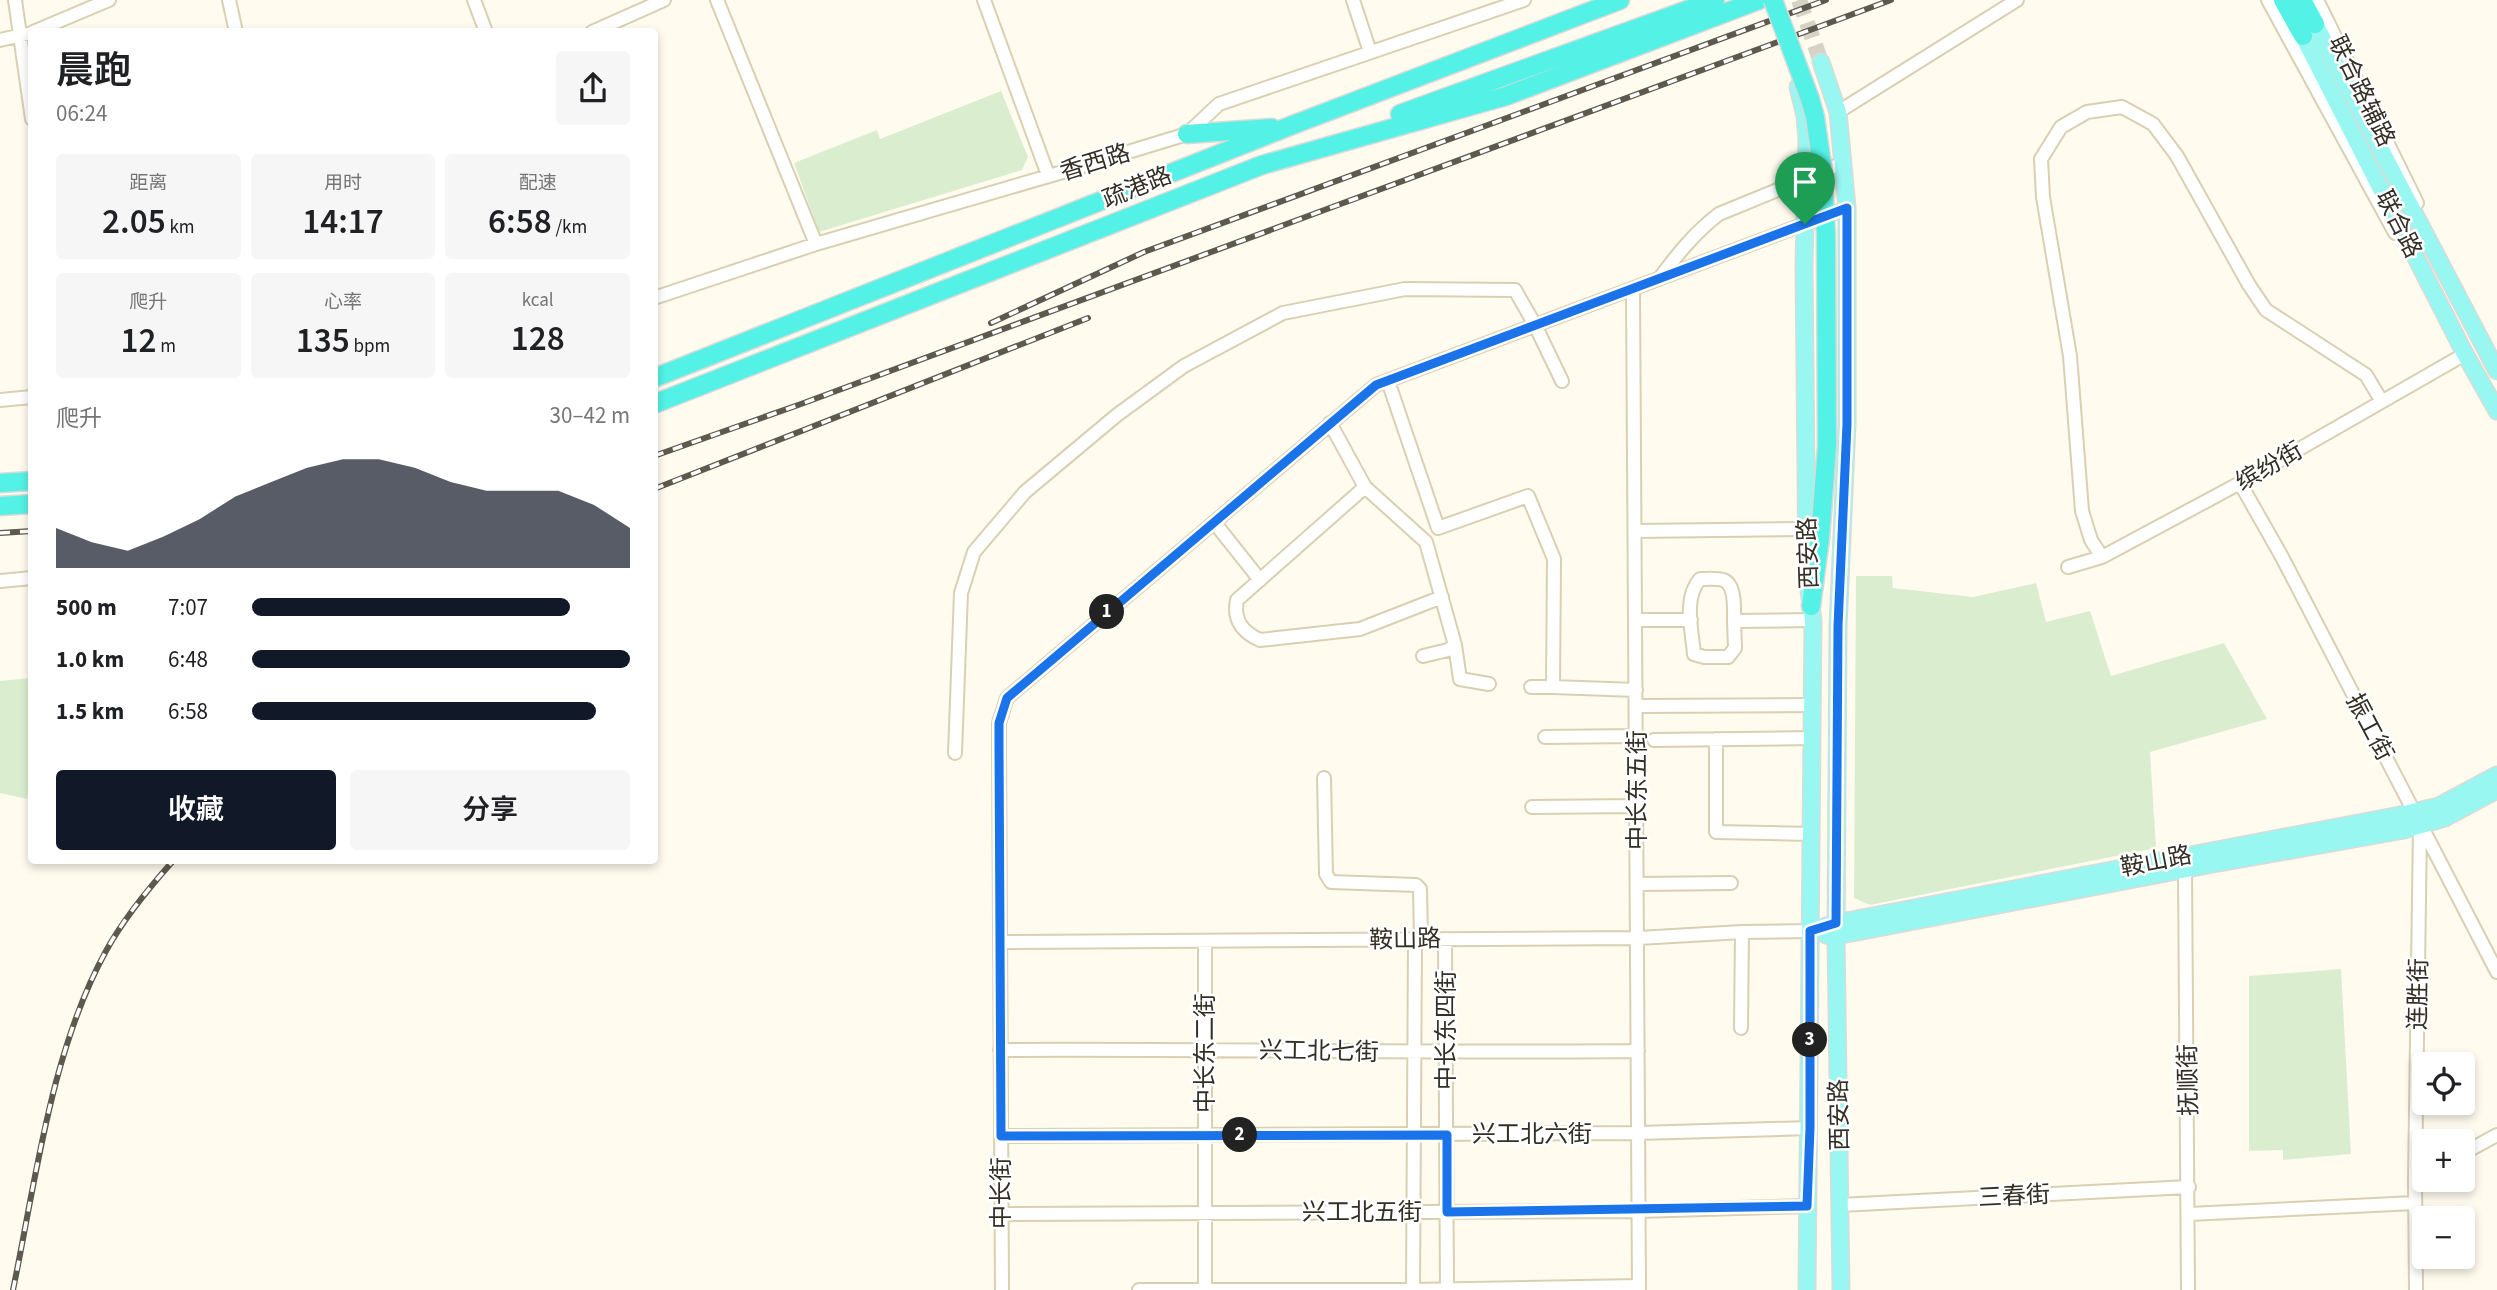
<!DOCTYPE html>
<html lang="zh">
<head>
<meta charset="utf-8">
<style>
  :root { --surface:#fff; --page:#f6f6f6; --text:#202124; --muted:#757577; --accent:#111827 }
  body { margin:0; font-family:"Source Sans 3","Noto Sans SC",sans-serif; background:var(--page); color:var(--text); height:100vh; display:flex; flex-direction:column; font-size:26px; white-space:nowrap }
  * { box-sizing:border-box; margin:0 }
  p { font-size:23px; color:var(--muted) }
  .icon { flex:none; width:38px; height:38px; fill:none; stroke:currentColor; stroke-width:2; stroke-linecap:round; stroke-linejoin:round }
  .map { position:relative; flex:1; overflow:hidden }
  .drawer { position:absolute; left:28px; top:28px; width:630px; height:836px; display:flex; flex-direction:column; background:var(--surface); border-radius:7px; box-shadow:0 4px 10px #0003 }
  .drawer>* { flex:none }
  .fabs { position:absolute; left:2412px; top:1052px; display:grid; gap:14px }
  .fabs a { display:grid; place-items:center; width:63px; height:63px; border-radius:7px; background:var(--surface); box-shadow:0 4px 10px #0003; font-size:35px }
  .pin { position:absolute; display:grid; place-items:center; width:60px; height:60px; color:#fff; margin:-72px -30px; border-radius:50% 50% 50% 0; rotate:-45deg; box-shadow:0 0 7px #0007 }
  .pin .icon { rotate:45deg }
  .km { position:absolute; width:35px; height:35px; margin:-18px; border-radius:50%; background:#222; color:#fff; font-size:19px; line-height:35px; text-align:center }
  .round { display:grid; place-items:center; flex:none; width:74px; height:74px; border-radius:7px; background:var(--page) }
  .summary { display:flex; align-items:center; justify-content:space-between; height:119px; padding:0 28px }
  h1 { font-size:38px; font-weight:600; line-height:52px }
  .figures { display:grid; grid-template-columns:repeat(3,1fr); gap:10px; height:119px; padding:7px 28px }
  .figures div { display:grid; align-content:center; border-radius:7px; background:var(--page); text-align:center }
  .figures b { font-size:35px; font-weight:600 }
  .figures small { font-size:19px; font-weight:400 }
  .figures p { font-size:19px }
  .chart { height:196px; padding:14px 28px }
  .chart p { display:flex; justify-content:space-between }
  .chart svg { width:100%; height:126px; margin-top:7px; fill:var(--accent); opacity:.7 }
  .cta { display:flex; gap:14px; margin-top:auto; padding:14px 28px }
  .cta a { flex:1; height:80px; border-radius:7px; background:var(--accent); color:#fff; font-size:28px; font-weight:600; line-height:80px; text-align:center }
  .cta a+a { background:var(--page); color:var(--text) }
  ul { padding:0 28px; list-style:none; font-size:23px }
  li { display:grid; grid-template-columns:112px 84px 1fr; align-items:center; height:52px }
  li i { height:18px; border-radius:9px; background:var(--accent) }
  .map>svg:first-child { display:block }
  .green { fill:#daeecf }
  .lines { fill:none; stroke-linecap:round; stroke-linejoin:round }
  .major-tunnel { stroke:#d6d2c6; stroke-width:16; stroke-dasharray:16 8; stroke-linecap:butt }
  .minor-casing { stroke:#d9d0b2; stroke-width:16 }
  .major-casing { stroke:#dadad8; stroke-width:19 }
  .highway-casing { stroke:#dadad8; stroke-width:21 }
  .minor { stroke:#fff; stroke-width:12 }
  .major { stroke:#98f7f0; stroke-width:16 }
  .highway { stroke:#54f2e6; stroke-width:18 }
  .rail-casing { stroke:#5d594e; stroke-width:6 }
  .rail { stroke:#fff; stroke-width:3.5; stroke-dasharray:10; stroke-linecap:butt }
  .highway-bridge-casing { stroke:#dadad8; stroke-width:21; stroke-linecap:butt }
  .highway-bridge { stroke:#54f2e6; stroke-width:18 }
  .route-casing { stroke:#fff; stroke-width:14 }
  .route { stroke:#1a73e8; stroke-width:9 }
  .labels { text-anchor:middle; stroke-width:5; stroke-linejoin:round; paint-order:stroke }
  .street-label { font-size:24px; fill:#332f24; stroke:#fff }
</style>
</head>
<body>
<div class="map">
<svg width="2497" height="1290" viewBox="0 0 2497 1290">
  <rect width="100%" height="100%" fill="#fffbef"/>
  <!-- green -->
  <path class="green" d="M1001 91 1028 157 1022 170 819 232 794 163 877 130 880 139Z
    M1856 576H1892L1893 588 1973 597 2036 583 2046 622 2090 611 2111 676 2224 643 2267 719 2150 752 2156 848 1870 905 1854 898Z
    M31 678 32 775 27 799 0 793V681Z
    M2341 969 2351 1154 2283 1160V1150L2249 1151V976Z"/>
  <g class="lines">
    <!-- major-tunnel -->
    <path class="major-tunnel" d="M1799 0 1821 62"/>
    <defs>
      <path id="minor" d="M15 0 32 119
        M229 0 236 32
        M474 0 486 32
        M717 0 816 244
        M984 0 1048 175
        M1353 0 1370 52
        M2268 0 2395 233
        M2317 0 2417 203
        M33 32 109 0
        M592 32 664 0
        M0 40 27 34
        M1838 112 2017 0
        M1659 279C1677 255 1694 233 1719 214L1843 163
        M1633 289 1639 1290
        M654 298 816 244 1066 171 1187 134 1219 104 1524 0
        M1388 381 1438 528 1528 496 1554 559 1553 687 1636 690
        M0 400 32 397
        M1330 423 1365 487
        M2240 483 2282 557 2497 972
        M1214 522 1260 580
        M1635 531 1806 529
        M2102 557 2091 540 2082 511 2070 356 2043 197 2041 159 2061 127 2087 112 2122 107 2153 124 2177 156 2249 285 2266 310 2366 375 2381 400
        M2068 567 2102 557 2240 483 2465 354
        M0 581 32 578
        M1635 620H1691
        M1734 621 1735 648 1728 657H1704L1694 654C1692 630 1683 598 1700 579 1707 579 1717 578 1723 580 1736 584 1734 610 1734 621L1813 620
        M1455 645 1460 679 1489 684
        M1423 656 1448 650 1455 645 1426 542 1365 487 1237 600C1233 620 1242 632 1260 640L1360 629 1442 597
        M1531 687H1553
        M1636 706 1812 705
        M1545 737 1636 736
        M1716 739V832L1811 834
        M1654 740 1812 738
        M955 753 961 593 974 552 1025 492 1117 415 1184 366 1283 313 1405 289 1515 290 1535 325 1562 381
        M1324 778 1326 874 1331 882 1416 885 1420 889 1421 939
        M1532 807 1637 806
        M2185 869 2188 1290
        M1638 884 1731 883
        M1445 939 1447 1290
        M1000 942 1638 938 1742 932 1810 931
        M1741 1028 1742 932
        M1000 1050C1213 1049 1425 1053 1638 1051
        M1001 1136 1639 1133 1810 1128
        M2462 1154 2497 1135
        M1840 1205 2189 1187
        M1001 1214 1639 1211 1807 1206
        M2189 1214 2415 1203
        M1002 1290 999 745V723L1007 698 1376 385 1847 208
        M1139 1290H1413L1639 1286
        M1205 1290V941
        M1413 1290 1415 939
        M2416 1290 2415 1179 2420 828"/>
      <path id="major" d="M2315 24 2497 371
        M2303 36 2465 354 2497 411
        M1821 62 1838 112 1847 208V424L1838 626 1836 936 1841 1290
        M1798 87 1805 116 1807 139 1804 265 1807 576 1813 620 1807 1290
        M1810 931 1836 923 2400 815 2439 806 2497 775
        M1826 935 1836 936 2213 864 2404 830 2445 818 2497 790"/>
      <path id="highway" d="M2283 0 2303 36
        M2302 0 2315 24
        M1400 114 1715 0
        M1187 134 1272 128
        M654 378 1290 126 1620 0
        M654 404 1262 165 1506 96 1759 0
        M0 483 32 481
        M0 506 32 504
        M1811 606 1820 538"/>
    </defs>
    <!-- minor casing -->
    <use href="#minor" class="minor-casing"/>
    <!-- major casing -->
    <use href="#major" class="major-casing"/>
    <!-- highway casing -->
    <use href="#highway" class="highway-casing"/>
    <!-- minor -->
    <use href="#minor" class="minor"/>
    <!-- major -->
    <use href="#major" class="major"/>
    <!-- highway -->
    <use href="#highway" class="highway"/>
    <defs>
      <path id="rail" d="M991 323 1144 252 1826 0
        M654 456 801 404 1891 0
        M654 489 1088 318
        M0 533 32 531
        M13 1290C36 1179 51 1051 106 951 124 918 148 889 173 861"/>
    </defs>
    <!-- rail casing -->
    <use href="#rail" class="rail-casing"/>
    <!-- rail -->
    <use href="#rail" class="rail"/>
    <defs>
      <path id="highway-bridge" d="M1773 0 1810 99 1815 117 1822 165 1826 234 1827 446 1820 538"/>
    </defs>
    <!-- highway-bridge casing -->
    <use href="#highway-bridge" class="highway-bridge-casing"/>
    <!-- highway-bridge -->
    <use href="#highway-bridge" class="highway-bridge"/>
  </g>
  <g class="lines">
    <defs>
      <path id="route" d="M1847 208V424L1838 626 1836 923 1810 931V1128L1807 1206 1447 1212V1135L1001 1136 999 745V723L1007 698 1376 385Z"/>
    </defs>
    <!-- route casing -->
    <use href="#route" class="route-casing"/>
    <!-- route -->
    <use href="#route" class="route"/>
  </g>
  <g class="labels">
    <!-- street labels -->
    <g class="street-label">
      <text transform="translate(2362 91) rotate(64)" y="8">联合路辅路</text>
      <text transform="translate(1095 162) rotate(-17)" y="8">香西路</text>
      <text transform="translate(1137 187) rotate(-22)" y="8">疏港路</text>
      <text transform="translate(2399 224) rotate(63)" y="8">联合路</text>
      <text transform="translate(2269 466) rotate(-30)" y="8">缤纷街</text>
      <text transform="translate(1808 553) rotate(-92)" y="8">西安路</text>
      <text transform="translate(2370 727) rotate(62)" y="8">振工街</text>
      <text transform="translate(1637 790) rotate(-90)" y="8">中长东五街</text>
      <text transform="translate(2156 861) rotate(-11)" y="8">鞍山路</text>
      <text transform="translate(1405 939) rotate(-1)" y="8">鞍山路</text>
      <text transform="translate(2418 994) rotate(-89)" y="8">连胜街</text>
      <text transform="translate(1446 1030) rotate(-90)" y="8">中长东四街</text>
      <text transform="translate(1319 1051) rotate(1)" y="8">兴工北七街</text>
      <text transform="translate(1205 1053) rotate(-90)" y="8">中长东二街</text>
      <text transform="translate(2188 1080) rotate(-91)" y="8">抚顺街</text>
      <text transform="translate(1839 1115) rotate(-91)" y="8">西安路</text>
      <text x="1532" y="1142">兴工北六街</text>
      <text transform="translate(1001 1193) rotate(-90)" y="8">中长街</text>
      <text transform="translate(2014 1196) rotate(-3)" y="8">三春街</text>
      <text x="1362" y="1220">兴工北五街</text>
    </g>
  </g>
</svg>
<div class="fabs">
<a><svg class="icon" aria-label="locate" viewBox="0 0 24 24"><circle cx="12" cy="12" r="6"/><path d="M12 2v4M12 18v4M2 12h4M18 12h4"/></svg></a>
<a>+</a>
<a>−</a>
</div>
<div class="pin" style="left:1805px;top:224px;background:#1e9e55"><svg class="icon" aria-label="arrive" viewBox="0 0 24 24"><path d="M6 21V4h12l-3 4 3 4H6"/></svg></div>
<b class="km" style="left:1107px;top:612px">1</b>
<b class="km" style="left:1240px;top:1135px">2</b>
<b class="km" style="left:1810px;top:1040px">3</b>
<section class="drawer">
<div class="summary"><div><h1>晨跑</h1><p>06:24</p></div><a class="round"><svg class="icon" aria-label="share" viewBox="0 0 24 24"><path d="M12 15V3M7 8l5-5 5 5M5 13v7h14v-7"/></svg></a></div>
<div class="figures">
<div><p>距离</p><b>2.05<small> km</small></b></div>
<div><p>用时</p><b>14:17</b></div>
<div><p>配速</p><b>6:58<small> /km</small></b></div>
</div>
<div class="figures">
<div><p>爬升</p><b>12<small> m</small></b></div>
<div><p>心率</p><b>135<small> bpm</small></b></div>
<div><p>kcal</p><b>128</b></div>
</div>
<div class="chart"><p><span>爬升</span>30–42 m</p>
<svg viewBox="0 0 160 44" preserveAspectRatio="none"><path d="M0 44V30L10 35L20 38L30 33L40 27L50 19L60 14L70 9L80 6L90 6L100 9L110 14L120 17L130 17L140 17L150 22L160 30V44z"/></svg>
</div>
<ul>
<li><b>500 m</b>7:07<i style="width:84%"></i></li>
<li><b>1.0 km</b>6:48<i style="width:100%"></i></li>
<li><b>1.5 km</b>6:58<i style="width:91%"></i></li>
</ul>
<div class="cta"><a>收藏</a><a>分享</a></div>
</section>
</div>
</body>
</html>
